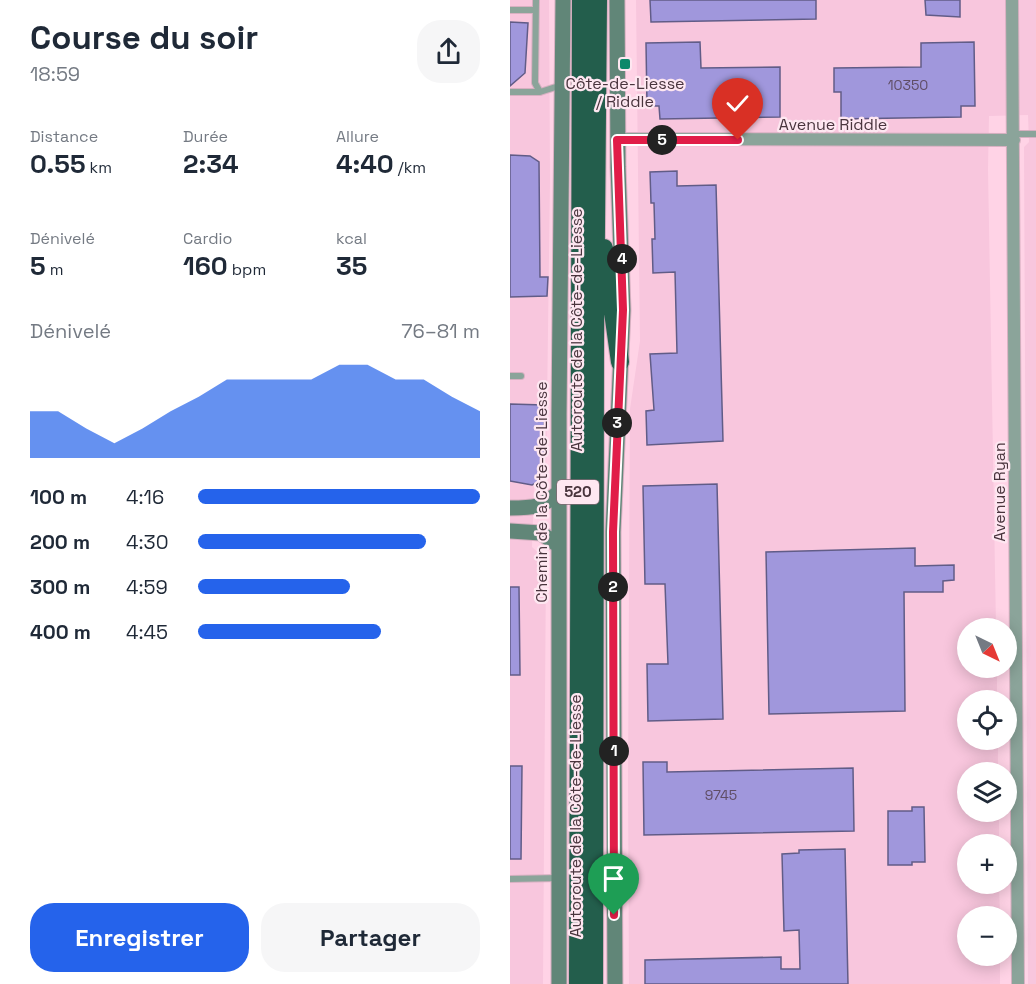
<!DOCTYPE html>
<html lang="fr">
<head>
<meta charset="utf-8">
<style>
  :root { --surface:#fff; --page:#f6f6f7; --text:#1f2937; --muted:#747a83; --accent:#2563eb }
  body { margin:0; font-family:"Space Grotesk",sans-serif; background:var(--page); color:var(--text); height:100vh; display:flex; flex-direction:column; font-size:22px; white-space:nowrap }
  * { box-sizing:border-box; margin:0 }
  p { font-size:20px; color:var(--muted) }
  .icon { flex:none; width:33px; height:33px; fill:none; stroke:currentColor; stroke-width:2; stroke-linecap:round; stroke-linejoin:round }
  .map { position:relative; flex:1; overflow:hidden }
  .sheet { display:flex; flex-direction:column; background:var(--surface); width:510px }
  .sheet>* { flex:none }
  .needle { width:39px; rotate:137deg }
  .tools { position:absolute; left:447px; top:618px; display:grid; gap:12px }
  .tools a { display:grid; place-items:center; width:60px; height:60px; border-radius:50%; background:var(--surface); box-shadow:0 3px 15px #0003; font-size:30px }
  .pin { position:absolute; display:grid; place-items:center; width:51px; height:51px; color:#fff; margin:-62px -26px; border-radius:50% 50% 50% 0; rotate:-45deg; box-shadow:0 0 6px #0007 }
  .pin .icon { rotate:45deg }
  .km { position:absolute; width:30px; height:30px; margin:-15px; border-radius:50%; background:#222; color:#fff; font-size:16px; line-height:30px; text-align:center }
  .round { display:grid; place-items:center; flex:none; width:63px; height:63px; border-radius:24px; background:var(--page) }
  .summary { display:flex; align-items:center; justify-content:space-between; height:102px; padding:0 30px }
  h1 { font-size:33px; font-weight:700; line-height:45px }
  .metrics { display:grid; grid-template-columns:repeat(3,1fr); gap:9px; height:102px; padding:6px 30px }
  .metrics div { display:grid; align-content:center }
  .metrics b { font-size:26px; font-weight:700 }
  .metrics small { font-size:16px; font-weight:400 }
  .metrics p { font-size:16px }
  .chart { height:168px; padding:12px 30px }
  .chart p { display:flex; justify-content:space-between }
  .chart svg { width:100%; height:108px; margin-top:6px; fill:var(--accent); opacity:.7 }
  .primary-button { display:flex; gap:12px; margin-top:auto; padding:12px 30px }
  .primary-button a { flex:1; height:69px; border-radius:24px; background:var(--accent); color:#fff; font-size:24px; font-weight:700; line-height:69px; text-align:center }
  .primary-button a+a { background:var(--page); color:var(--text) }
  ul { padding:0 30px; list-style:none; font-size:20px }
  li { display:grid; grid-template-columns:96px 72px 1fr; align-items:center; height:45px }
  li i { height:15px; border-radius:8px; background:var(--accent) }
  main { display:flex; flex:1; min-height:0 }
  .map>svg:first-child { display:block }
  .built { fill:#f8c6dd }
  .building { fill:#a097dc; stroke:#615c87; stroke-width:1.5 }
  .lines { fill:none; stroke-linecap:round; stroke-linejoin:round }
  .lane-casing { stroke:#d7b0c1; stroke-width:8 }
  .street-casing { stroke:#d7b0c1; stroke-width:14 }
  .secondary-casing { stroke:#d7b0c1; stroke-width:17 }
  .highway-casing { stroke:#d7b0c1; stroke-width:20 }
  .lane { stroke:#8ba49a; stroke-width:6 }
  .street { stroke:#8ba49a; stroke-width:12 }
  .secondary { stroke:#618678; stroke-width:15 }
  .highway { stroke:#235e4c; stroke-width:18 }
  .route-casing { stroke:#fff; stroke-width:12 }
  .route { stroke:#e11d48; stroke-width:8 }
  .poi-dot { fill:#0e886a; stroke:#fee7f1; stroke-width:2 }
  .labels { text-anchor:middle; stroke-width:4.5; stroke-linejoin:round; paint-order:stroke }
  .number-label { font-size:14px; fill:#5f4d65 }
  .shield { fill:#fee7f1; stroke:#7f6a73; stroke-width:1.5 }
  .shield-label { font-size:15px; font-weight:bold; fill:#49343d }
  .poi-label { font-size:16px; fill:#49343d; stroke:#fee7f1 }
  .street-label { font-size:16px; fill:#49343d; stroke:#fee7f1 }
</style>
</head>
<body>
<main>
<section class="sheet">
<div class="summary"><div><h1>Course du soir</h1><p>18:59</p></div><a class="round"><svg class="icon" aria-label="share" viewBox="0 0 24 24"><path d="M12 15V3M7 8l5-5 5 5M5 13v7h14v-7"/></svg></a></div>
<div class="metrics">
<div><p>Distance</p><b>0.55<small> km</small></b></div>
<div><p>Durée</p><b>2:34</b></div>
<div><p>Allure</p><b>4:40<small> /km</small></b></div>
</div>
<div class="metrics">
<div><p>Dénivelé</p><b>5<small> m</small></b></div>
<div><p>Cardio</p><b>160<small> bpm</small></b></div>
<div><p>kcal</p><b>35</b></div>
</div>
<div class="chart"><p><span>Dénivelé</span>76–81 m</p>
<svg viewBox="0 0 160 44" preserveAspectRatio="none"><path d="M0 44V25L10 25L20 32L30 38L40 32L50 25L60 19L70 12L80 12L90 12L100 12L110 6L120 6L130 12L140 12L150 19L160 25V44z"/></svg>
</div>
<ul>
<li><b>100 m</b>4:16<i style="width:100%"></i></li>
<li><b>200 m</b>4:30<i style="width:81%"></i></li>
<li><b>300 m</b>4:59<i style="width:54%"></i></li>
<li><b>400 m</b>4:45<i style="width:65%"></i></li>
</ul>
<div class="primary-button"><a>Enregistrer</a><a>Partager</a></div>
</section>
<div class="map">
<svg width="526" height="984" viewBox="0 0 526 984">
  <rect width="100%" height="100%" fill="#ffd3e6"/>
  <!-- built -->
  <path class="built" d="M0 0H39L40 180 36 481 24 488 22 547 36 560 33 984H0Z
    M126 0H526V984H518L514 147 519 142 518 115 479 116 478 169 486 628H458V668H487V700H458V740H488V772H458V812H489V844H458V884H489L490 916H458V956H490V984H119L118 781 120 409 130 341Z"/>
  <!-- building -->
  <path class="building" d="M140 0H306V19L141 22Z
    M415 0H450V17L416 15Z
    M0 22 18 23 15 73 0 86Z
    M190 42 191 68 270 67V117L150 119 149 106H137L136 43Z
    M464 42 465 106H451V117L331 119V92H324V68L411 67V43Z
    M0 155 20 156 29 162 30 277H38L37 296 0 297Z
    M167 171V186L206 185 213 441 137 445 136 411 144 410 140 354 167 353 165 272 143 273 142 239H145L144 203H141L140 172Z
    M0 404 34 405V479L22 485 0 481Z
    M207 484 213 719 138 721 137 664H158L155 584H135L133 486Z
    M405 548V566L444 565V580L433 581V592H394L395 711 259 714 256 552Z
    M0 587H9L10 675H0Z
    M133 762H157V772L343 768 344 831 134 835Z
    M0 766H12L11 859H0Z
    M402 807H414L415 862H402V865H378V811H402Z
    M335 849 338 984H135V960L271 957V969H290L289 930 274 931 272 854 289 853V850Z"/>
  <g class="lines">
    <defs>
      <path id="lane" d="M26 0 25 83 30 92 52 85
        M0 10H25
        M0 92H30
        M503 134H526
        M0 376H11
        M0 879 49 878"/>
      <path id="street" d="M502 0 508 984
        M107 139 504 140"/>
      <path id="secondary" d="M0 508C24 508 32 508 50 491
        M0 531 31 533 49 546
        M49 984V415L53 0
        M105 984 103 532 113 310 108 167 107 0"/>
      <path id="highway" d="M94 248 110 362
        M68 984 71 0
        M84 984 85 341 88 0"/>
    </defs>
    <!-- lane casing -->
    <use href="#lane" class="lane-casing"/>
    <!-- street casing -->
    <use href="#street" class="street-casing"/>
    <!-- secondary casing -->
    <use href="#secondary" class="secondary-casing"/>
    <!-- highway casing -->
    <use href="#highway" class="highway-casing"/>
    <!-- lane -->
    <use href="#lane" class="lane"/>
    <!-- street -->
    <use href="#street" class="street"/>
    <!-- secondary -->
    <use href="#secondary" class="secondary"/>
    <!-- highway -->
    <use href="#highway" class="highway"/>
  </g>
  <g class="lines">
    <defs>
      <path id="route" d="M104 915 103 532 113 310 107 140H228"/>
    </defs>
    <!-- route casing -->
    <use href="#route" class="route-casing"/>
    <!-- route -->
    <use href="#route" class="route"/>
  </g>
  <!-- markers -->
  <rect class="poi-dot" x="109" y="58" width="12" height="12" rx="3"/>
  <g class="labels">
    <!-- number labels -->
    <g class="number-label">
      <text x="398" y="90">10350</text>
      <text x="211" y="800">9745</text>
    </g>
    <!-- shield labels -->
    <rect class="shield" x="47" y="480" width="42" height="24" rx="4.5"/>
    <g class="shield-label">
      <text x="68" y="497">520</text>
    </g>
    <!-- poi labels -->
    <g class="poi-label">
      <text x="115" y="89">Côte-de-Liesse<tspan x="115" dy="18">/ Riddle</tspan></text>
    </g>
    <!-- street labels -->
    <g class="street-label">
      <text x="323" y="130">Avenue Riddle</text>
      <text transform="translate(66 330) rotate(-90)" y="6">Autoroute de la Côte-de-Liesse</text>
      <text transform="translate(31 492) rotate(-90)" y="6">Chemin de la Côte-de-Liesse</text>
      <text transform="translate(489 492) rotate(-90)" y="6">Avenue Ryan</text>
      <text transform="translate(65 816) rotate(-90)" y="6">Autoroute de la Côte-de-Liesse</text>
    </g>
  </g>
</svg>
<div class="tools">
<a><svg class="needle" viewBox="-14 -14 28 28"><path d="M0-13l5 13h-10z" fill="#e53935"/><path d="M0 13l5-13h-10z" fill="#747a83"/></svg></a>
<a><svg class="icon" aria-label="locate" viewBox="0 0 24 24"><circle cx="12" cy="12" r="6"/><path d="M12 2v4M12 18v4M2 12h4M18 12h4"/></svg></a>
<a><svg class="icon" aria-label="layers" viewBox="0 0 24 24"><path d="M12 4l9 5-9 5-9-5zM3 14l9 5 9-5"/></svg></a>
<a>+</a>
<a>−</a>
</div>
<div class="pin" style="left:104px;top:915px;background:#1e9e55"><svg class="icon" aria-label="arrive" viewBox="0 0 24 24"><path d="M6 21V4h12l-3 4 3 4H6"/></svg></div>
<div class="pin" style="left:228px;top:140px;background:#d93025"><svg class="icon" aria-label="check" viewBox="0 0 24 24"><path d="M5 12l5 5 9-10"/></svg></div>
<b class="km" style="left:104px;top:751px">1</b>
<b class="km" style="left:103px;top:587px">2</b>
<b class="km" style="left:107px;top:423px">3</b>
<b class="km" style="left:112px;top:259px">4</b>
<b class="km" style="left:152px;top:140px">5</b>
</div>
</main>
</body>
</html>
